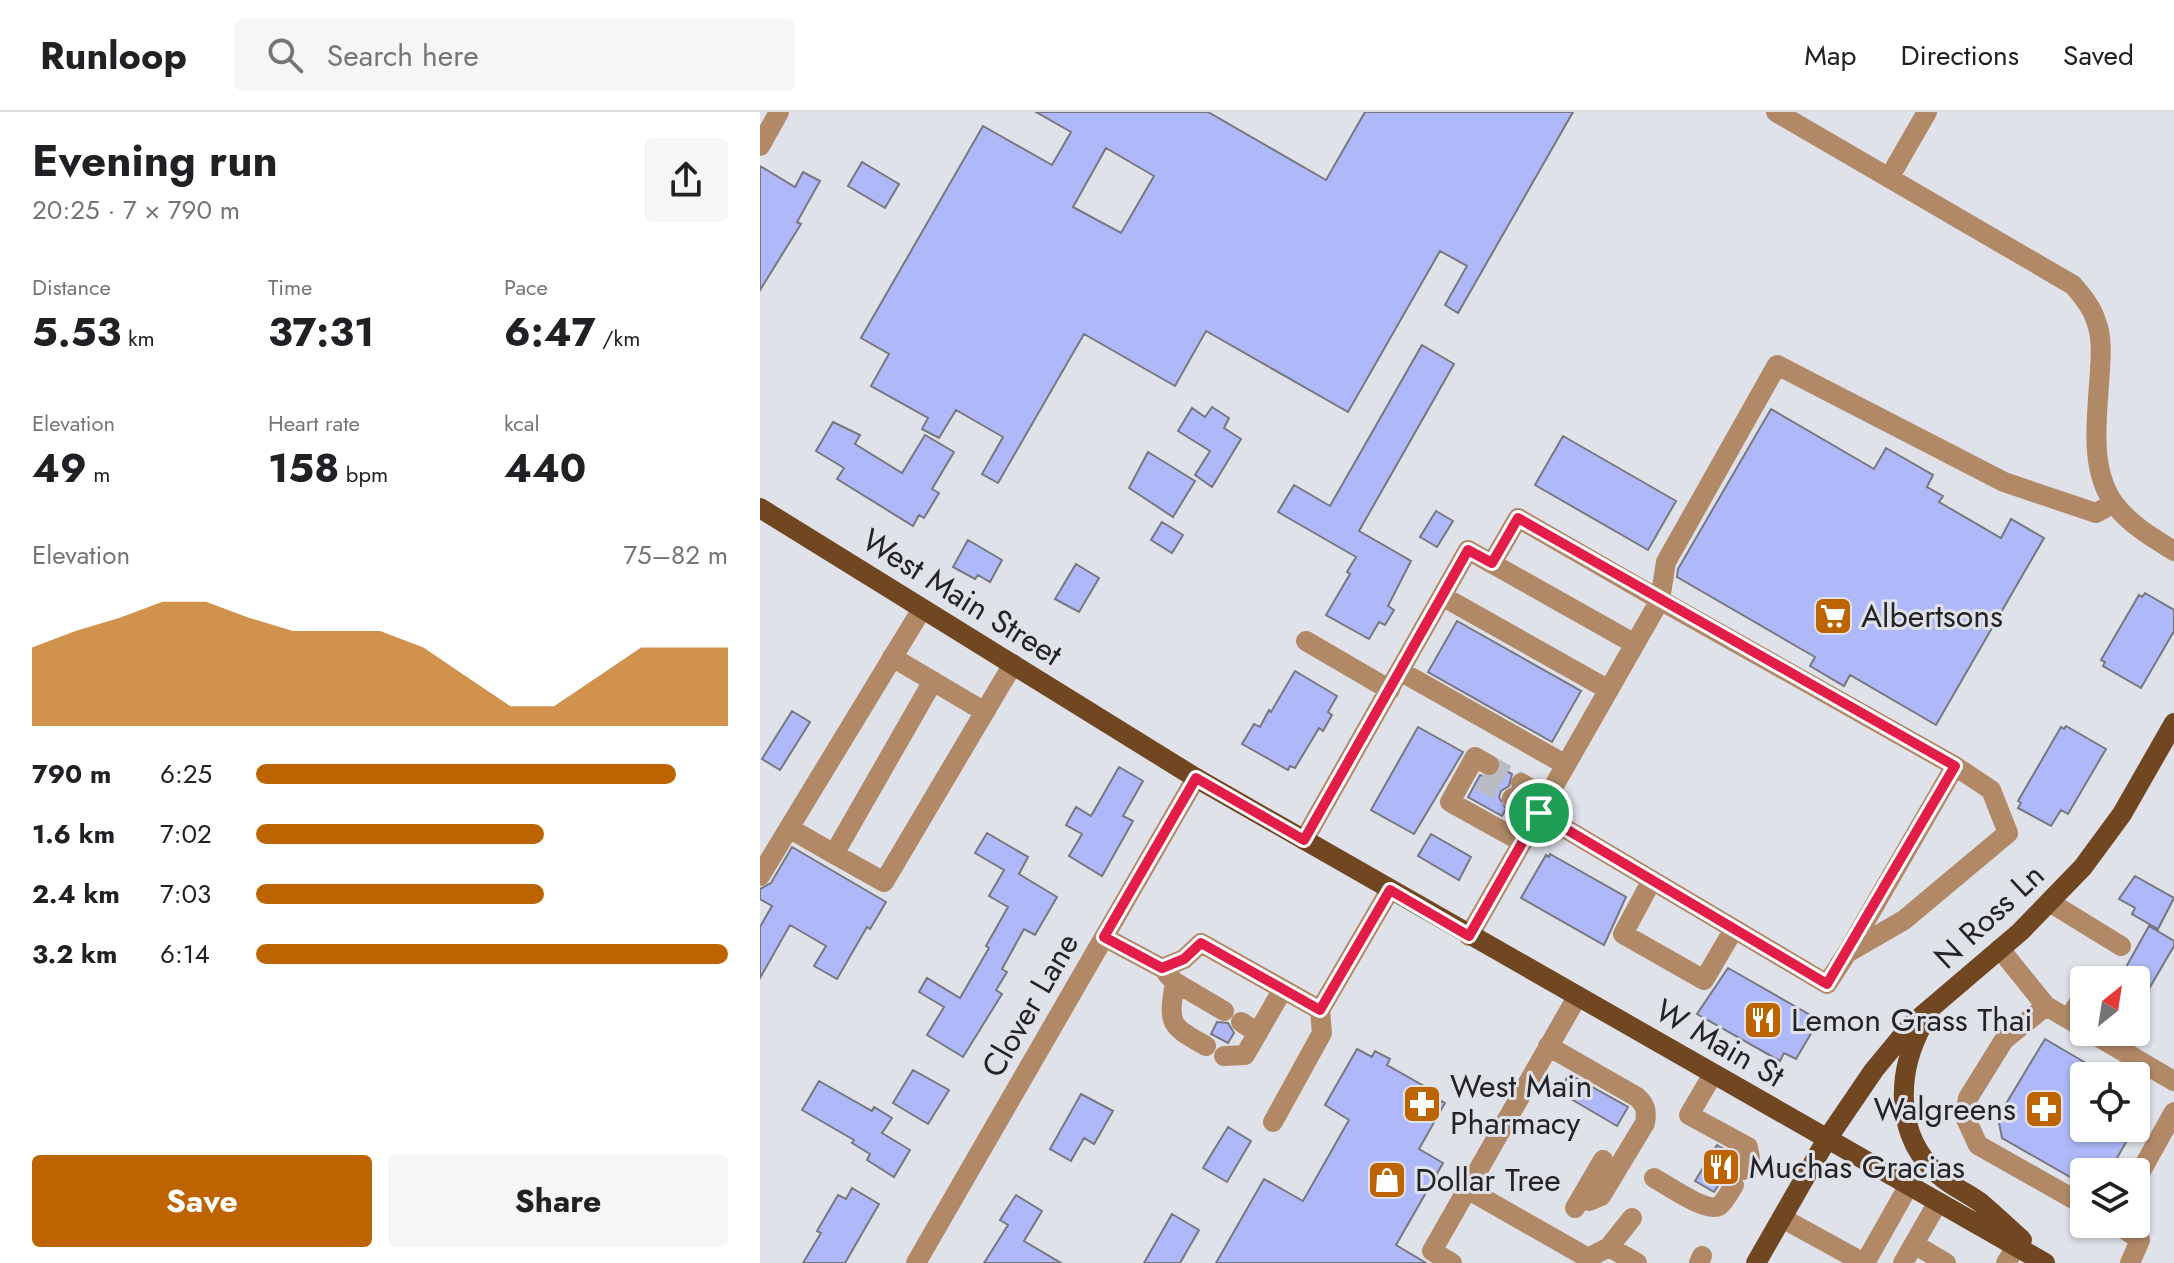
<!DOCTYPE html>
<html lang="en">
<head>
<meta charset="utf-8">
<style>
  :root { --surface:#fff; --page:#f6f6f6; --text:#202124; --muted:#757577; --line:#e0e0e0; --accent:#bd6401 }
  body { margin:0; font-family:Jost,sans-serif; background:var(--page); color:var(--text); height:100vh; display:flex; flex-direction:column; font-size:30px; white-space:nowrap }
  * { box-sizing:border-box; margin:0 }
  p { font-size:26px; color:var(--muted) }
  .icon { flex:none; width:44px; height:44px; fill:none; stroke:currentColor; stroke-width:2; stroke-linecap:round; stroke-linejoin:round }
  .map { position:relative; flex:1; overflow:hidden }
  .drawer { display:flex; flex-direction:column; background:var(--surface); width:760px }
  .drawer>* { flex:none }
  .needle { width:52px; rotate:30deg }
  .controls { position:absolute; left:1310px; top:854px; display:grid; gap:16px }
  .controls a { display:grid; place-items:center; width:80px; height:80px; border-radius:8px; background:var(--surface); box-shadow:0 2px 6px #0004; font-size:40px }
  .pin { position:absolute; display:grid; place-items:center; width:68px; height:68px; color:#fff; margin:-34px; border:4px solid #fff; border-radius:50%; box-shadow:0 2px 8px #0007 }
  .round { display:grid; place-items:center; flex:none; width:84px; height:84px; border-radius:8px; background:var(--page) }
  .overview { display:flex; align-items:center; justify-content:space-between; height:136px; padding:0 32px }
  h1 { font-size:44px; font-weight:700; line-height:60px }
  .figures { display:grid; grid-template-columns:repeat(3,1fr); gap:12px; height:136px; padding:8px 32px }
  .figures div { display:grid; align-content:center }
  .figures b { font-size:40px; font-weight:700 }
  .figures small { font-size:22px; font-weight:400 }
  .figures p { font-size:22px }
  .chart { height:224px; padding:16px 32px }
  .chart p { display:flex; justify-content:space-between }
  .chart svg { width:100%; height:144px; margin-top:8px; fill:var(--accent); opacity:.7 }
  .cta { display:flex; gap:16px; margin-top:auto; padding:16px 32px }
  .cta a { flex:1; height:92px; border-radius:8px; background:var(--accent); color:#fff; font-size:32px; font-weight:700; line-height:92px; text-align:center }
  .cta a+a { background:var(--page); color:var(--text) }
  ul { padding:0 32px; list-style:none; font-size:26px }
  li { display:grid; grid-template-columns:128px 96px 1fr; align-items:center; height:60px }
  li i { height:20px; border-radius:10px; background:var(--accent) }
  header { display:flex; align-items:center; gap:48px; box-sizing:border-box; height:112px; padding:0 40px; background:var(--surface); border-bottom:2px solid var(--line) }
  header strong { font-size:38px }
  nav { display:flex; gap:44px; margin-inline-start:auto; font-size:28px }
  .search { width:560px; height:72px; background:var(--page); display:flex; align-items:center; gap:20px; box-sizing:border-box; padding:0 28px; border-radius:8px; color:var(--muted); font-size:30px }
  main { display:flex; flex:1; min-height:0 }
  .map>svg:first-child { display:block }
  .building { fill:#afb9f9; stroke:#77787f; stroke-width:2; fill-rule:evenodd }
  .lines { fill:none; stroke-linecap:round; stroke-linejoin:round }
  .minor-tunnel { stroke:#babcc3; stroke-width:20; stroke-dasharray:20 10; stroke-linecap:butt }
  .minor { stroke:#b18967; stroke-width:20 }
  .major { stroke:#704720; stroke-width:20 }
  .route-casing { stroke:#fff; stroke-width:16 }
  .route { stroke:#e11d48; stroke-width:10 }
  .labels { text-anchor:middle; stroke-width:6; stroke-linejoin:round; paint-order:stroke }
  .street-label { font-size:32px; fill:#242427; stroke:#e0e2ea }
  .poi-label { font-size:32px; fill:#242427; stroke:#e0e2ea; text-anchor:start }
</style>
</head>
<body>
<header>
<strong>Runloop</strong>
<div class="search"><svg class="icon" aria-label="search" viewBox="0 0 24 24"><circle cx="10" cy="10" r="6"/><path d="M15 15l6 6"/></svg>Search here</div>
<nav><a>Map</a><a>Directions</a><a>Saved</a></nav>
</header>
<main>
<section class="drawer">
<div class="overview"><div><h1>Evening run</h1><p>20:25 · 7 × 790 m</p></div><a class="round"><svg class="icon" aria-label="share" viewBox="0 0 24 24"><path d="M12 15V3M7 8l5-5 5 5M5 13v7h14v-7"/></svg></a></div>
<div class="figures">
<div><p>Distance</p><b>5.53<small> km</small></b></div>
<div><p>Time</p><b>37:31</b></div>
<div><p>Pace</p><b>6:47<small> /km</small></b></div>
</div>
<div class="figures">
<div><p>Elevation</p><b>49<small> m</small></b></div>
<div><p>Heart rate</p><b>158<small> bpm</small></b></div>
<div><p>kcal</p><b>440</b></div>
</div>
<div class="chart"><p><span>Elevation</span>75–82 m</p>
<svg viewBox="0 0 160 44" preserveAspectRatio="none"><path d="M0 44V20L10 15L20 11L30 6L40 6L50 11L60 15L70 15L80 15L90 20L100 29L110 38L120 38L130 29L140 20L150 20L160 20V44z"/></svg>
</div>
<ul>
<li><b>790 m</b>6:25<i style="width:89%"></i></li>
<li><b>1.6 km</b>7:02<i style="width:61%"></i></li>
<li><b>2.4 km</b>7:03<i style="width:61%"></i></li>
<li><b>3.2 km</b>6:14<i style="width:100%"></i></li>
</ul>
<div class="cta"><a>Save</a><a>Share</a></div>
</section>
<div class="map">
<svg width="1414" height="1151" viewBox="0 0 1414 1151">
  <rect width="100%" height="100%" fill="#e0e2ea"/>
  <!-- building -->
  <path class="building" d="M276 0H448L566 68 605 0H813L698 201 685 193 707 154 680 139 588 300 446 219 415 274 324 222 238 371 222 362 243 325 196 298 179 326 162 317 168 306 111 274 129 242 101 226 223 14 292 53 311 20ZM346 36 394 64 361 121 313 95Z
    M102 50 139 72 125 96 88 74Z
    M0 54 35 75 43 60 60 69 37 110 41 112 0 178Z
    M662 233 694 252 599 419 651 449 628 494 634 498 625 513 619 510 609 527 566 503 590 462 587 460 596 445 518 400 534 373 570 394Z
    M452 295 469 306 464 316 481 327 452 375 435 363 450 339 418 319 432 296 445 305Z
    M1011 297 1114 357 1126 336 1173 363 1167 375 1183 384 1179 390 1241 426 1251 407 1284 426 1176 613 1090 563 1084 574 1050 554 1055 545 917 465 918 457Z
    M73 310 100 323 95 332 142 361 165 323 194 340 172 377 179 381 164 406 159 403 153 414 77 367 84 356 56 339Z
    M803 324 916 389 888 438 775 373Z
    M388 340 435 369 413 405 369 376Z
    M676 399 693 409 677 435 660 425Z
    M402 410 423 423 412 441 391 428Z
    M208 428 242 448 230 470 218 463 215 467 193 455Z
    M316 452 339 466 319 500 295 487Z
    M1385 481 1414 498V519L1381 576 1343 554 1345 550 1341 548 1379 483 1382 485Z
    M697 509 821 579 792 630 668 560Z
    M535 559 577 584 568 600 572 603 563 619 559 616 535 656 530 654 528 658 482 632 494 612 500 615 509 598 511 600Z
    M32 599 50 610 20 658 2 647Z
    M1306 614 1346 637 1308 702 1301 698 1291 714 1258 696 1261 691 1258 689 1301 615 1304 617Z
    M658 615 703 640 654 722 611 698Z
    M359 655 383 669 363 704 373 709 342 764 309 744 322 722 306 713 316 695 331 704Z
    M741 656 752 662 749 674 741 679 739 685 746 697 742 704 708 685 720 663 728 666 735 665Z
    M227 721 268 745 259 762 297 785 275 823 264 817 242 857 247 860 236 878 242 882 203 945 167 923 184 895 159 880 167 866 200 886 229 836 226 834 248 795 229 784 244 758 215 741Z
    M671 722 711 745 699 768 658 744Z
    M32 735 126 790 110 817 107 815 77 867 54 854 66 834 30 813 0 866V815L12 794 0 787V777L11 771Z
    M790 742 866 785 844 833 761 786 786 743 789 745Z
    M1375 764 1414 786 1398 817 1372 802 1375 796 1359 787Z
    M1389 814 1414 829V834L1390 875 1367 861 1365 857Z
    M968 856 1059 908 1036 947 1024 941 1020 949 937 902Z
    M457 910 468 911 474 921 468 931 451 922Z
    M1285 927 1348 964H1324V1016H1374L1349 1060H1324V1073L1242 1026 1238 1005Z
    M597 937 612 945 615 939 630 947 627 953 680 983 677 987 685 991 659 1037 683 1051 636 1133 666 1151H456L504 1067 543 1089 589 1008 565 993Z
    M153 958 189 978 168 1012 133 991Z
    M809 962 868 995 857 1014 799 980Z
    M59 969 112 999 114 995 132 1006 122 1021 150 1038 134 1065 107 1048 110 1042 92 1031 94 1028 42 998Z
    M321 982 353 999 334 1032 324 1026 311 1049 290 1037Z
    M468 1015 491 1029 467 1070 443 1056Z
    M957 1033 976 1044 971 1061 964 1065 954 1080 935 1069Z
    M92 1076 119 1092 85 1151H43L61 1121 57 1119 78 1083 86 1087Z
    M256 1083 282 1099 264 1129 301 1151H224L248 1113 240 1108Z
    M412 1102 439 1118 420 1151H384Z"/>
  <g class="lines">
    <!-- minor-tunnel -->
    <path class="minor-tunnel" d="M729 653 761 671
      M720 668 752 686"/>
    <!-- minor -->
    <path class="minor" d="M1016 0 1313 173C1322 184 1332 195 1336 209 1342 224 1341 241 1340 257 1338 301 1327 357 1356 394 1372 414 1393 426 1414 439
      M0 34 19 0
      M1129 66 1167 0
      M732 451 758 406 900 488 906 450 1017 253 1244 370 1336 401 1354 391
      M682 484 849 578
      M546 529 630 578
      M132 545 225 600
      M640 559 806 653
      M173 569 74 742 124 770 253 552
      M729 653 715 645 690 690 762 730
      M761 671 787 686
      M29 716 162 497
      M544 728 708 438 875 532
      M0 764 29 716 74 742
      M892 768 863 822 944 868 974 817
      M1291 791 1361 834
      M709 824 779 701 787 686 900 488 1195 654 1231 678 1248 721 1144 808 1087 841 1067 872 779 701 752 686
      M344 825 402 856 424 847 441 831 560 898
      M1240 837 1286 894 1324 916
      M1087 841 1195 654
      M407 862 415 870 464 899
      M415 870C408 913 409 913 446 934
      M1286 894 1244 928 1208 986 1205 1005 1218 1033 1324 1093
      M1309 907 1324 881
      M481 910 498 921
      M1330 920 1414 969
      M788 934 877 985C886 993 887 1000 885 1011L841 1084 829 1089 821 1086
      M464 944 485 943 523 877
      M953 962 929 1003 988 1035 990 1046 983 1058
      M513 1010 562 921 560 898 630 778
      M894 1066C907 1073 946 1101 959 1094 965 1090 970 1079 974 1073
      M1376 1068 1414 1000
      M707 1077 828 1146
      M815 1096 843 1048
      M1022 1106 1104 1151
      M1357 1112 1380 1128 1370 1151
      M1154 1132 1186 1151
      M849 1135 872 1106
      M156 1151 436 666
      M692 1151 672 1139 817 885
      M825 1151 828 1146 849 1135 877 1151
      M939 1151 942 1144
      M1105 1151 1149 1073
      M1143 1151 1178 1090
      M1246 1151 1256 1135"/>
    <!-- major -->
    <path class="major" d="M0 396 436 666 1285 1151
      M1163 912C1136 961 1134 1025 1180 1064 1192 1075 1208 1081 1221 1091 1235 1103 1249 1116 1262 1128
      M996 1151 1067 1027 1114 958 1152 912 1260 820 1323 755 1362 702 1414 611"/>
  </g>
  <g class="lines">
    <defs>
      <path id="route" d="M758 406 1195 654 1067 872 779 701 709 824 630 778 560 898 441 831 424 847 402 856 344 825 436 666 544 728 708 438 732 451Z"/>
    </defs>
    <!-- route casing -->
    <use href="#route" class="route-casing"/>
    <!-- route -->
    <use href="#route" class="route"/>
  </g>
  <!-- icons -->
  <defs>
    <symbol id="supermarket-square" viewBox="-11 -11 22 22"><rect x="-9" y="-9" width="18" height="18" rx="4" fill="#bd6401" stroke="#e0e2ea"/><path d="M-6-5.5h2.5l.6 2H6L4.5 2H-2.5L-4.4-4H-6ZM-1.5 3.2a1.3 1.3 0 1 0 .1 0ZM3 3.2a1.3 1.3 0 1 0 .1 0Z" fill="#fff"/></symbol>
    <symbol id="restaurant-square" viewBox="-11 -11 22 22"><rect x="-9" y="-9" width="18" height="18" rx="4" fill="#bd6401" stroke="#e0e2ea"/><path d="M-5-6h1v4h1v-4h1v4h1v-4h1v5L-1.5 .5V6h-2V.5L-5-1ZM5-6V6H3V1.5H1.5Q1.5-4 5-6Z" fill="#fff"/></symbol>
    <symbol id="pharmacy-square" viewBox="-11 -11 22 22"><rect x="-9" y="-9" width="18" height="18" rx="4" fill="#bd6401" stroke="#e0e2ea"/><path d="M-2-6h4v4h4v4h-4v4h-4v-4h-4v-4h4Z" fill="#fff"/></symbol>
    <symbol id="shop-square" viewBox="-11 -11 22 22"><rect x="-9" y="-9" width="18" height="18" rx="4" fill="#bd6401" stroke="#e0e2ea"/><path d="M-5-2.5h2.3a2.7 3.5 0 0 1 5.4 0H5L5.5 6h-11ZM-1.5-2.5h3a1.5 2.3 0 0 0-3 0Z" fill="#fff"/></symbol>
  </defs>
  <g fill-rule="evenodd">
    <use href="#supermarket-square" x="1051" y="482" width="44" height="44"/>
    <use href="#restaurant-square" x="981" y="886" width="44" height="44"/>
    <use href="#pharmacy-square" x="640" y="970" width="44" height="44"/>
    <use href="#pharmacy-square" x="1262" y="975" width="44" height="44"/>
    <use href="#restaurant-square" x="939" y="1033" width="44" height="44"/>
    <use href="#shop-square" x="605" y="1046" width="44" height="44"/>
  </g>
  <g class="labels">
    <!-- street labels -->
    <g class="street-label">
      <text transform="translate(202 485) rotate(32)" y="11">West Main Street</text>
      <text transform="translate(1229 804) rotate(-43)" y="11">N Ross Ln</text>
      <text transform="translate(270 893) rotate(-60)" y="11">Clover Lane</text>
      <text transform="translate(960 931) rotate(30)" y="11">W Main St</text>
    </g>
    <!-- poi labels -->
    <g class="poi-label">
      <text x="1101" y="515">Albertsons</text>
      <text x="1031" y="919">Lemon Grass Thai</text>
      <text x="690" y="985">West Main<tspan x="690" dy="37">Pharmacy</tspan></text>
      <text x="1256" y="1008" text-anchor="end">Walgreens</text>
      <text x="989" y="1066">Muchas Gracias</text>
      <text x="655" y="1079">Dollar Tree</text>
    </g>
  </g>
</svg>
<div class="controls">
<a><svg class="needle" viewBox="-14 -14 28 28"><path d="M0-13l5 13h-10z" fill="#e53935"/><path d="M0 13l5-13h-10z" fill="#757577"/></svg></a>
<a><svg class="icon" aria-label="locate" viewBox="0 0 24 24"><circle cx="12" cy="12" r="6"/><path d="M12 2v4M12 18v4M2 12h4M18 12h4"/></svg></a>
<a><svg class="icon" aria-label="layers" viewBox="0 0 24 24"><path d="M12 4l9 5-9 5-9-5zM3 14l9 5 9-5"/></svg></a>
</div>
<div class="pin" style="left:779px;top:701px;background:#1e9e55"><svg class="icon" aria-label="arrive" viewBox="0 0 24 24"><path d="M6 21V4h12l-3 4 3 4H6"/></svg></div>
</div>
</main>
</body>
</html>
